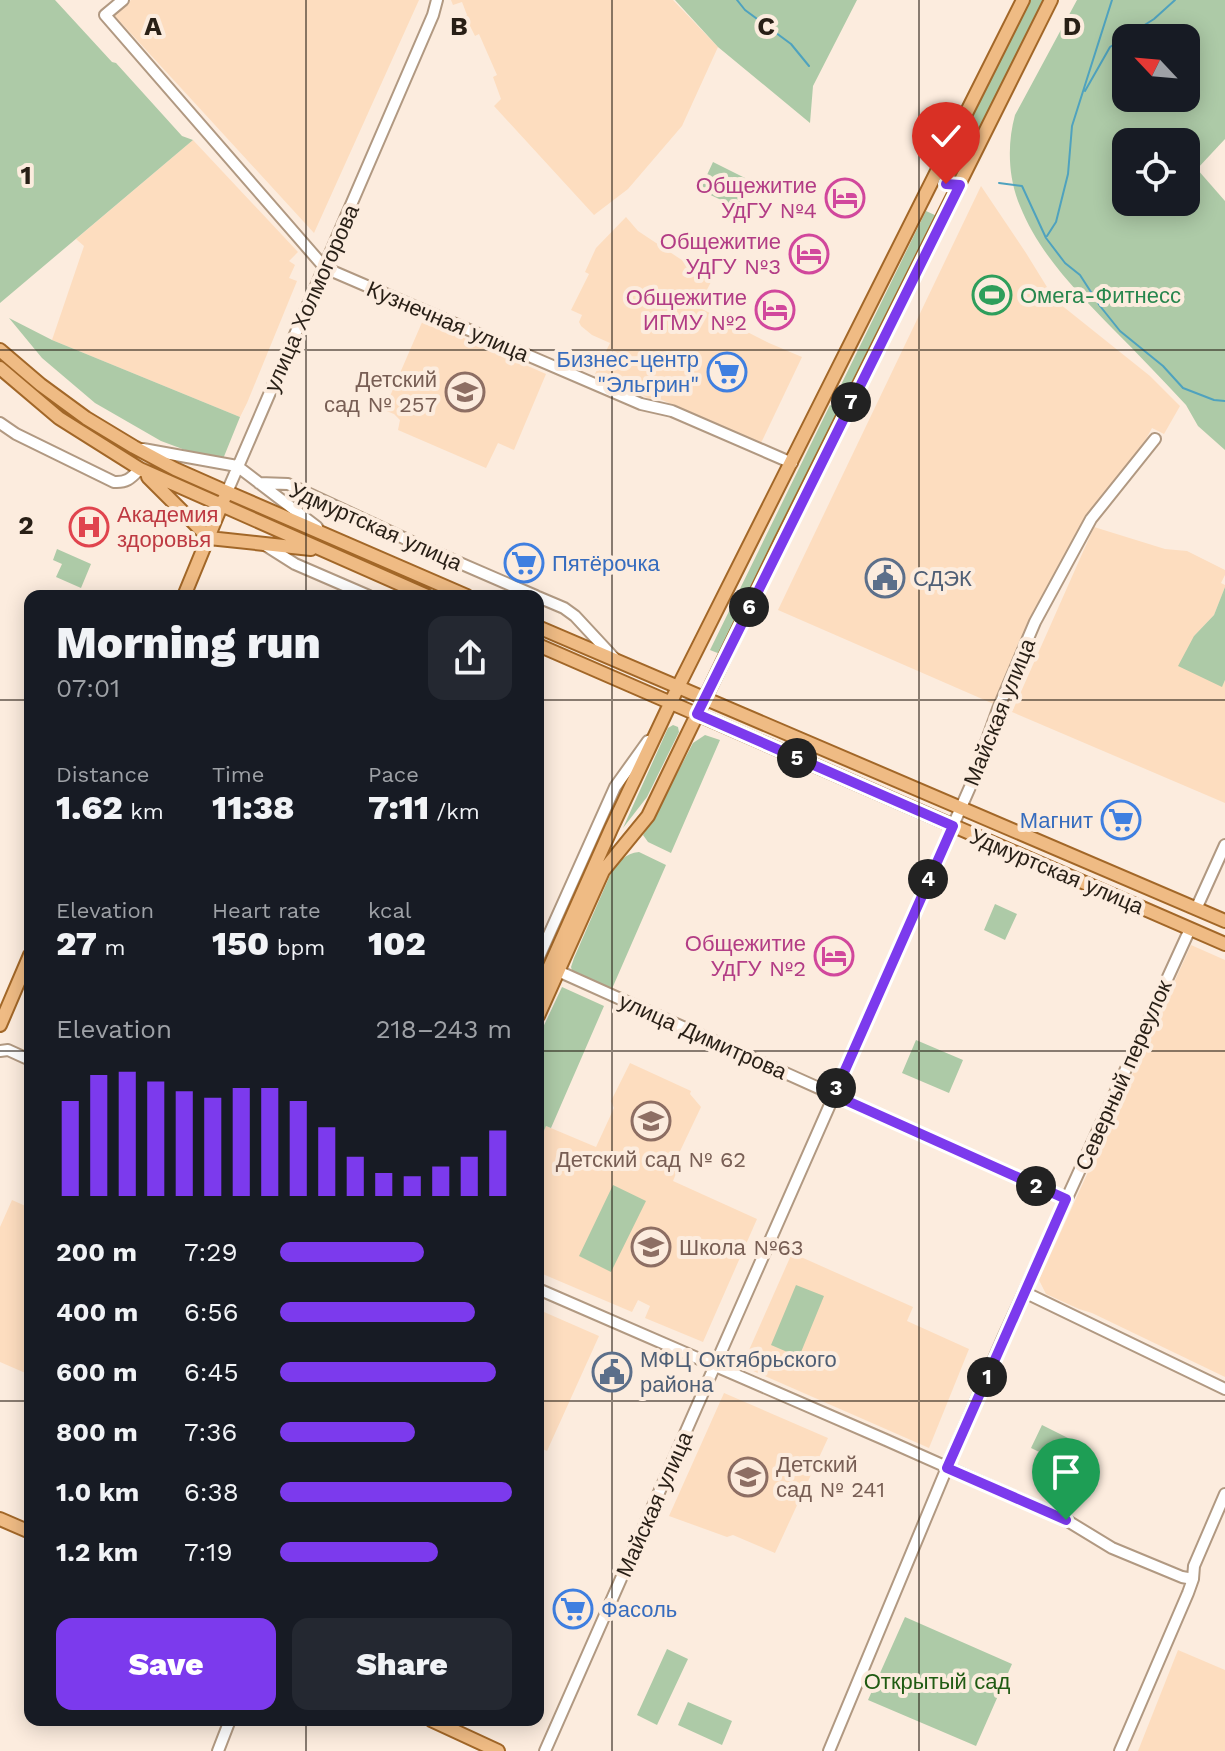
<!DOCTYPE html>
<html lang="en">
<head>
<meta charset="utf-8">
<style>
  :root { --surface:#171b24; --page:#242831; --text:#f1f3f6; --muted:#9ea1a6; --accent:#7c3aed }
  body { margin:0; font-family:"Work Sans",sans-serif; background:var(--page); color:var(--text); height:100vh; display:flex; flex-direction:column; font-size:30px; white-space:nowrap }
  * { box-sizing:border-box; margin:0 }
  p { font-size:26px; color:var(--muted) }
  .icon { flex:none; width:44px; height:44px; fill:none; stroke:currentColor; stroke-width:2; stroke-linecap:round; stroke-linejoin:round }
  .map { position:relative; flex:1; overflow:hidden }
  .details { position:absolute; left:24px; top:590px; width:520px; height:1136px; display:flex; flex-direction:column; background:var(--surface); border-radius:16px; box-shadow:0 4px 20px #0003 }
  .details>* { flex:none }
  .needle { width:52px; rotate:296deg }
  .controls { position:absolute; left:1112px; top:24px; display:grid; gap:16px }
  .controls a { display:grid; place-items:center; width:88px; height:88px; border-radius:16px; background:var(--surface); box-shadow:0 4px 20px #0003; font-size:40px }
  .pin { position:absolute; display:grid; place-items:center; width:68px; height:68px; color:#fff; margin:-82px -34px; border-radius:50% 50% 50% 0; rotate:-45deg; box-shadow:0 0 8px #0007 }
  .pin .icon { rotate:45deg }
  .km { position:absolute; width:40px; height:40px; margin:-20px; border-radius:50%; background:#222; color:#fff; font-size:22px; line-height:40px; text-align:center }
  .round { display:grid; place-items:center; flex:none; width:84px; height:84px; border-radius:16px; background:var(--page) }
  .overview { display:flex; align-items:center; justify-content:space-between; height:136px; padding:0 32px }
  h1 { font-size:44px; font-weight:800; line-height:60px }
  .stats { display:grid; grid-template-columns:repeat(3,1fr); gap:12px; height:136px; padding:8px 32px }
  .stats div { display:grid; align-content:center }
  .stats b { font-size:34px; font-weight:800 }
  .stats small { font-size:22px; font-weight:400 }
  .stats p { font-size:22px }
  .chart { height:224px; padding:16px 32px }
  .chart p { display:flex; justify-content:space-between }
  .chart svg { width:100%; height:144px; margin-top:8px; stroke:var(--accent); stroke-width:6 }
  .cta { display:flex; gap:16px; margin-top:auto; padding:16px 32px }
  .cta a { flex:1; height:92px; border-radius:16px; background:var(--accent); color:#fff; font-size:32px; font-weight:800; line-height:92px; text-align:center }
  .cta a+a { background:var(--page); color:var(--text) }
  ul { padding:0 32px; list-style:none; font-size:26px }
  li { display:grid; grid-template-columns:128px 96px 1fr; align-items:center; height:60px }
  li i { height:20px; border-radius:10px; background:var(--accent) }
  .map>svg:first-child { display:block }
  .built { fill:#fdddbf }
  .green { fill:#adcaa7; fill-rule:evenodd }
  .lines { fill:none; stroke-linecap:round; stroke-linejoin:round }
  .stream { stroke:#4fa2be; stroke-width:2 }
  .minor-casing { stroke:#b19982; stroke-width:14 }
  .major-casing { stroke:#a26728; stroke-width:16 }
  .minor { stroke:#fff; stroke-width:10 }
  .major { stroke:#efbb84; stroke-width:12 }
  .route-casing { stroke:#fff; stroke-width:16 }
  .route { stroke:#7c3aed; stroke-width:10 }
  .grid { fill:none; stroke:#281f16; stroke-width:2; stroke-opacity:0.55 }
  .labels { text-anchor:middle; stroke-width:8; stroke-linejoin:round; paint-order:stroke }
  .hotel-label { font-size:22px; fill:#b23c85; stroke:#fcecde; text-anchor:end }
  .leisure-label { font-size:22px; fill:#27864d; stroke:#fcecde; text-anchor:start }
  .street-label { font-size:22px; fill:#281f16; stroke:#fcecde }
  .shop-label { font-size:22px; fill:#366cbe; stroke:#fcecde; text-anchor:end }
  .education-label { font-size:22px; fill:#785e54; stroke:#fcecde; text-anchor:start }
  .health-label { font-size:22px; fill:#be3a42; stroke:#fcecde; text-anchor:start }
  .service-label { font-size:22px; fill:#4e5e75; stroke:#fcecde; text-anchor:start }
  .park-label { font-size:22px; fill:#205b13; stroke:#fcecde }
  .grid-label { font-size:26px; text-anchor:middle; font-weight:bold; fill:#281f16; stroke:#fcecde; stroke-width:8; stroke-linejoin:round; paint-order:stroke }
</style>
</head>
<body>
<div class="map">
<svg width="1225" height="1751" viewBox="0 0 1225 1751">
  <rect width="100%" height="100%" fill="#fcecde"/>
  <!-- built -->
  <path class="built" d="M131 0H419L314 233 114 15Z
    M451 0H673L718 47 682 126 628 189 594 215 494 106 501 99 493 77 497 75 479 34 475 36 465 16 467 15 462 2 453 5Z
    M193 140 298 252 289 261 295 265 289 278 297 281 247 403 240 417 52 340 84 246 76 239Z
    M981 186 1026 253 1055 300 1150 376 1180 406 1164 434 1152 428 1144 443 1087 514 1057 573 996 705 778 610Z
    M626 217 638 231 712 280 698 307 769 343 802 357 761 443 655 397 650 399 595 374 610 343 592 335 581 326 579 322 582 315 571 310 589 274 585 272 596 248Z
    M423 320 546 374 514 450 498 443 486 468 398 430 400 420 394 414 384 410Z
    M1094 527 1165 549 1187 551 1225 570V575L1221 583 1225 585V587L1214 615 1194 636 1222 686 1225 680V803L1012 712Z
    M1191 945 1225 960V1377L1092 1313 1079 1309 1046 1294 1039 1280Z
    M630 1063 691 1091 690 1094 701 1107 672 1168 677 1171 673 1181 757 1219 703 1342 645 1318 650 1306 638 1300 632 1312 538 1272V1145L546 1126 596 1147 614 1108 611 1101Z
    M12 1200 30 1208V1375L0 1362V1227Z
    M792 1253 913 1307 907 1321 969 1349 929 1448 742 1366Z
    M544 1312 599 1336 547 1451 538 1447V1324Z
    M724 1393 828 1438 775 1553 733 1535 727 1537 669 1516Z
    M1178 1650 1225 1670V1751H1138Z"/>
  <!-- green -->
  <path class="green" d="M0 0H55L112 62 116 63 182 136 193 140 0 303Z
    M675 0H857L813 86 810 123 718 47Z
    M1031 0H1044L956 179 944 174Z
    M1077 0H1225V139L1197 169 1225 201V450L1198 426 1186 405C1162 379 1138 354 1113 329 1078 293 1039 254 1020 206 1008 178 1007 144 1015 115ZM1126 38H1186V98H1126ZM1126 142H1186V202H1126Z
    M713 162 751 181 738 208 700 190Z
    M926 211 937 216 846 400 836 395Z
    M9 318 52 340 240 417 223 459 196 454 161 441 95 403 42 358Z
    M830 405 840 410 720 654 710 650Z
    M57 549 91 564 81 588 56 577 62 564 53 560Z
    M1225 587V680L1222 687 1178 666 1194 636 1214 615Z
    M673 725 678 727 679 732 647 797 623 828 668 728Z
    M705 735 720 740 671 853 648 842 643 835 655 816 693 743Z
    M639 852 666 865 611 991 573 974 571 967 574 958 611 873C619 862 625 853 639 852Z
    M995 904 1017 914 1005 940 984 930Z
    M562 987 604 1006 551 1128 546 1126 538 1145V1038Z
    M916 1040 963 1060 949 1093 902 1073Z
    M613 1185 646 1201 611 1272 579 1256Z
    M796 1285 824 1296 799 1357 771 1345Z
    M1042 1425 1084 1446 1075 1464 1061 1457 1058 1461 1031 1448Z
    M905 1617 1012 1664 976 1746 868 1700Z
    M667 1649 688 1659 657 1725 637 1715Z
    M688 1702 732 1721 722 1745 678 1725Z"/>
  <g class="lines">
    <!-- stream -->
    <path class="stream" d="M737 0 745 10 791 44 809 66
      M1085 91 1110 47 1154 19 1175 0
      M999 183 1022 186 1046 238 1065 263 1080 275 1100 306 1120 331 1163 366 1183 388 1214 400 1225 401
      M1047 236 1056 222 1068 174 1072 126 1112 0"/>
    <defs>
      <path id="minor" d="M123 0 105 15 325 268 641 404 672 411 792 463
        M0 423 16 434 114 482C127 483 131 478 140 469
        M143 449 237 466 317 527
        M259 483 288 484 425 548 536 596
        M227 492 433 15 437 0
        M265 545 295 564 369 596
        M538 597 564 608 575 616 614 658
        M1196 909 1225 845
        M538 959 615 787 648 741
        M558 971 1066 1199
        M0 1051 8 1050 30 1060
        M538 1289 886 1440 1066 1520 1112 1548 1182 1577 1193 1579
        M1024 1292 1225 1389
        M218 1751 230 1720
        M545 1751 970 787 998 709 1035 622 1091 519 1155 439
        M829 1751 951 1458 1003 1338 1190 929
        M1120 1751 1188 1593 1193 1579 1194 1566 1225 1494"/>
      <path id="major" d="M0 350 41 385 86 418 134 447 175 469 227 492 467 596
        M0 368 59 418 140 469 427 596
        M148 477 209 538 311 549
        M184 596 224 499
        M538 627 1225 921
        M538 645 1225 944
        M538 993 611 829 678 687 1023 0
        M538 1016 603 871 648 816 781 541 1051 0
        M0 1025 30 955
        M0 1519 30 1532
        M431 1720 498 1751"/>
    </defs>
    <!-- minor casing -->
    <use href="#minor" class="minor-casing"/>
    <!-- major casing -->
    <use href="#major" class="major-casing"/>
    <!-- minor -->
    <use href="#minor" class="minor"/>
    <!-- major -->
    <use href="#major" class="major"/>
  </g>
  <g class="lines">
    <defs>
      <path id="route" d="M946 184 960 185 697 714 953 826 834 1095 1066 1199 947 1468 1066 1520"/>
    </defs>
    <!-- route casing -->
    <use href="#route" class="route-casing"/>
    <!-- route -->
    <use href="#route" class="route"/>
  </g>
  <!-- grid -->
  <path class="grid" d="M306 0V596M612 0V1751M919 0V1751M0 350H1225M0 700H30M538 700H1225M0 1051H30M538 1051H1225M0 1401H30M538 1401H1225M306 1720V1751"/>
  <!-- icons -->
  <defs>
    <symbol id="hotel-ring" viewBox="-11 -11 22 22"><circle r="9.5" fill="#fcecde" stroke="#d1479c" stroke-width="1.5"/><path d="M-6-4.5h1.5V1H6V5H4.5V3h-9V5H-6ZM-4 0a1.8 1.8 0 1 1 3.6 0ZM.5 0V-2.5h3Q6-2.5 6 0Z" fill="#d1479c"/></symbol>
    <symbol id="stadium-ring" viewBox="-11 -11 22 22"><circle r="9.5" fill="#fcecde" stroke="#2e9e5b" stroke-width="1.5"/><path d="M0-5a6.5 5 0 1 0 0 10a6.5 5 0 1 0 0-10ZM-3.5-1.8h7v3.6h-7Z" fill="#2e9e5b"/></symbol>
    <symbol id="supermarket-ring" viewBox="-11 -11 22 22"><circle r="9.5" fill="#fcecde" stroke="#3f7fe0" stroke-width="1.5"/><path d="M-6-5.5h2.5l.6 2H6L4.5 2H-2.5L-4.4-4H-6ZM-1.5 3.2a1.3 1.3 0 1 0 .1 0ZM3 3.2a1.3 1.3 0 1 0 .1 0Z" fill="#3f7fe0"/></symbol>
    <symbol id="school-ring" viewBox="-11 -11 22 22"><circle r="9.5" fill="#fcecde" stroke="#8d6e63" stroke-width="1.5"/><path d="M0-5L7-2L0 1L-7-2ZM-4 1L0 2.5L4 1V4Q0 6-4 4Z" fill="#8d6e63"/></symbol>
    <symbol id="hospital-ring" viewBox="-11 -11 22 22"><circle r="9.5" fill="#fcecde" stroke="#e0444e" stroke-width="1.5"/><path d="M-5-5h3v3.5h4V-5h3V5h-3V1.5h-4V5h-3Z" fill="#e0444e"/></symbol>
    <symbol id="civic-ring" viewBox="-11 -11 22 22"><circle r="9.5" fill="#fcecde" stroke="#5c6f8a" stroke-width="1.5"/><path d="M-.6-6.5H3V-4.5H.6V-3L4-1V1h2V6H-6V1h2V-1L-.6-3ZM-1.2 2.5V6h2.4V2.5Z" fill="#5c6f8a"/></symbol>
  </defs>
  <g fill-rule="evenodd">
    <use href="#hotel-ring" x="823" y="176" width="44" height="44"/>
    <use href="#hotel-ring" x="787" y="232" width="44" height="44"/>
    <use href="#stadium-ring" x="970" y="273" width="44" height="44"/>
    <use href="#hotel-ring" x="753" y="288" width="44" height="44"/>
    <use href="#supermarket-ring" x="705" y="350" width="44" height="44"/>
    <use href="#school-ring" x="443" y="370" width="44" height="44"/>
    <use href="#hospital-ring" x="67" y="505" width="44" height="44"/>
    <use href="#supermarket-ring" x="502" y="541" width="44" height="44"/>
    <use href="#civic-ring" x="863" y="556" width="44" height="44"/>
    <use href="#supermarket-ring" x="1099" y="798" width="44" height="44"/>
    <use href="#hotel-ring" x="812" y="934" width="44" height="44"/>
    <use href="#school-ring" x="629" y="1099" width="44" height="44"/>
    <use href="#school-ring" x="629" y="1225" width="44" height="44"/>
    <use href="#civic-ring" x="590" y="1350" width="44" height="44"/>
    <use href="#school-ring" x="726" y="1455" width="44" height="44"/>
    <use href="#supermarket-ring" x="551" y="1587" width="44" height="44"/>
  </g>
  <g class="labels">
    <!-- hotel labels -->
    <g class="hotel-label">
      <text x="817" y="193">Общежитие<tspan x="817" dy="25">УдГУ №4</tspan></text>
      <text x="781" y="249">Общежитие<tspan x="781" dy="25">УдГУ №3</tspan></text>
      <text x="747" y="305">Общежитие<tspan x="747" dy="25">ИГМУ №2</tspan></text>
      <text x="806" y="951">Общежитие<tspan x="806" dy="25">УдГУ №2</tspan></text>
    </g>
    <!-- leisure labels -->
    <g class="leisure-label">
      <text x="1020" y="303">Омега-Фитнесс</text>
    </g>
    <!-- street labels -->
    <g class="street-label">
      <text transform="translate(311 298) rotate(-66)" y="8">улица Холмогорова</text>
      <text transform="translate(448 321) rotate(23)" y="8">Кузнечная улица</text>
      <text transform="translate(376 526) rotate(24)" y="8">Удмуртская улица</text>
      <text transform="translate(999 712) rotate(-68)" y="8">Майская улица</text>
      <text transform="translate(1057 871) rotate(23)" y="8">Удмуртская улица</text>
      <text transform="translate(703 1036) rotate(24)" y="8">улица Димитрова</text>
      <text transform="translate(1123 1075) rotate(-66)" y="8">Северный переулок</text>
      <text transform="translate(654 1504) rotate(-66)" y="8">Майская улица</text>
    </g>
    <!-- shop labels -->
    <g class="shop-label">
      <text x="699" y="367">Бизнес-центр<tspan x="699" dy="25">"Эльгрин"</tspan></text>
      <text x="552" y="571" text-anchor="start">Пятёрочка</text>
      <text x="1093" y="828">Магнит</text>
      <text x="601" y="1617" text-anchor="start">Фасоль</text>
    </g>
    <!-- education labels -->
    <g class="education-label">
      <text x="437" y="387" text-anchor="end">Детский<tspan x="437" dy="25">сад № 257</tspan></text>
      <text x="651" y="1167" text-anchor="middle">Детский сад № 62</text>
      <text x="679" y="1255">Школа №63</text>
      <text x="776" y="1472">Детский<tspan x="776" dy="25">сад № 241</tspan></text>
    </g>
    <!-- health labels -->
    <g class="health-label">
      <text x="117" y="522">Академия<tspan x="117" dy="25">здоровья</tspan></text>
    </g>
    <!-- service labels -->
    <g class="service-label">
      <text x="913" y="586">СДЭК</text>
      <text x="640" y="1367">МФЦ Октябрьского<tspan x="640" dy="25">района</tspan></text>
    </g>
    <!-- park labels -->
    <g class="park-label">
      <text x="937" y="1689">Открытый сад</text>
    </g>
  </g>
  <g class="grid-label">
    <text x="153" y="35">A</text>
    <text x="459" y="35">B</text>
    <text x="766" y="35">C</text>
    <text x="1072" y="35">D</text>
    <text x="26" y="184">1</text>
    <text x="26" y="534">2</text>
  </g>
</svg>
<div class="controls">
<a><svg class="needle" viewBox="-14 -14 28 28"><path d="M0-13l5 13h-10z" fill="#e53935"/><path d="M0 13l5-13h-10z" fill="#9ea1a6"/></svg></a>
<a><svg class="icon" aria-label="locate" viewBox="0 0 24 24"><circle cx="12" cy="12" r="6"/><path d="M12 2v4M12 18v4M2 12h4M18 12h4"/></svg></a>
</div>
<div class="pin" style="left:1066px;top:1520px;background:#1e9e55"><svg class="icon" aria-label="arrive" viewBox="0 0 24 24"><path d="M6 21V4h12l-3 4 3 4H6"/></svg></div>
<div class="pin" style="left:946px;top:184px;background:#d93025"><svg class="icon" aria-label="check" viewBox="0 0 24 24"><path d="M5 12l5 5 9-10"/></svg></div>
<b class="km" style="left:987px;top:1377px">1</b>
<b class="km" style="left:1036px;top:1186px">2</b>
<b class="km" style="left:836px;top:1088px">3</b>
<b class="km" style="left:928px;top:879px">4</b>
<b class="km" style="left:797px;top:758px">5</b>
<b class="km" style="left:749px;top:607px">6</b>
<b class="km" style="left:851px;top:402px">7</b>
<section class="details">
<div class="overview"><div><h1>Morning run</h1><p>07:01</p></div><a class="round"><svg class="icon" aria-label="share" viewBox="0 0 24 24"><path d="M12 15V3M7 8l5-5 5 5M5 13v7h14v-7"/></svg></a></div>
<div class="stats">
<div><p>Distance</p><b>1.62<small> km</small></b></div>
<div><p>Time</p><b>11:38</b></div>
<div><p>Pace</p><b>7:11<small> /km</small></b></div>
</div>
<div class="stats">
<div><p>Elevation</p><b>27<small> m</small></b></div>
<div><p>Heart rate</p><b>150<small> bpm</small></b></div>
<div><p>kcal</p><b>102</b></div>
</div>
<div class="chart"><p><span>Elevation</span>218–243 m</p>
<svg viewBox="0 0 160 44" preserveAspectRatio="none"><path d="M5 44V15M15 44V7M25 44V6M35 44V9M45 44V12M55 44V14M65 44V11M75 44V11M85 44V15M95 44V23M105 44V32M115 44V37M125 44V38M135 44V35M145 44V32M155 44V24"/></svg>
</div>
<ul>
<li><b>200 m</b>7:29<i style="width:62%"></i></li>
<li><b>400 m</b>6:56<i style="width:84%"></i></li>
<li><b>600 m</b>6:45<i style="width:93%"></i></li>
<li><b>800 m</b>7:36<i style="width:58%"></i></li>
<li><b>1.0 km</b>6:38<i style="width:100%"></i></li>
<li><b>1.2 km</b>7:19<i style="width:68%"></i></li>
</ul>
<div class="cta"><a>Save</a><a>Share</a></div>
</section>
</div>
</body>
</html>
